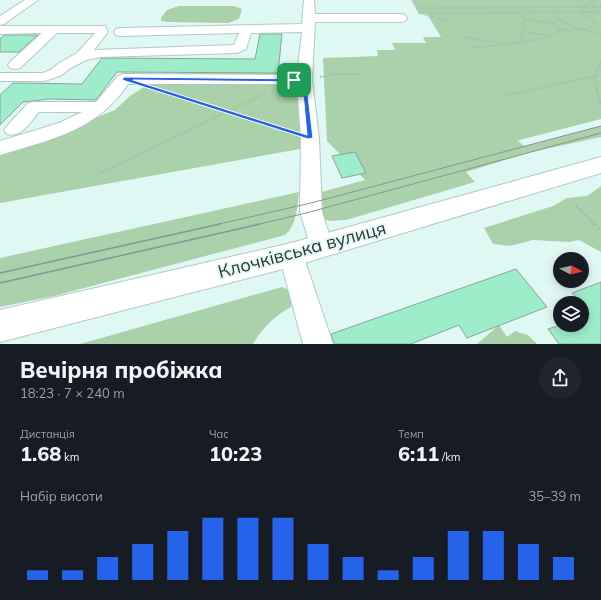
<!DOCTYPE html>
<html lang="uk">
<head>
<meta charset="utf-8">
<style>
  :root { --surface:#171b24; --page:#20242c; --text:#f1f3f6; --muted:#9ea1a6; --accent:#2563eb }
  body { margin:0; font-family:Mulish,sans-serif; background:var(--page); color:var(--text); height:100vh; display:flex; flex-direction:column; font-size:15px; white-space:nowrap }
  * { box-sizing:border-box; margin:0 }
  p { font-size:13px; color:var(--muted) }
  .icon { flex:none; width:22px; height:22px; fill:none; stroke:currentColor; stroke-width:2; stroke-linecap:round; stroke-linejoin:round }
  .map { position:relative; height:344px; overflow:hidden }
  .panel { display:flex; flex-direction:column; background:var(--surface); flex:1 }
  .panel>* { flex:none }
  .needle { width:26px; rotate:97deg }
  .buttons { position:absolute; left:553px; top:252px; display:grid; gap:8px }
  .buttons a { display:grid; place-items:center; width:36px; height:36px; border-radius:50%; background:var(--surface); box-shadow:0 2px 10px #0003; font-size:20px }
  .pin { position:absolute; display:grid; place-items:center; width:34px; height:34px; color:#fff; margin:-17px; border-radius:8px; box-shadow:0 2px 6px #0006 }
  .round { display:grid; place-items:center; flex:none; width:42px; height:42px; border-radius:21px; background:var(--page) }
  .headline { display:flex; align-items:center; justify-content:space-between; height:68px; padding:0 20px }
  h1 { font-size:22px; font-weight:800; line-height:30px }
  .metrics { display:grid; grid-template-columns:repeat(3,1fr); gap:6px; height:68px; padding:4px 20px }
  .metrics div { display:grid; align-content:center }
  .metrics b { font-size:20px; font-weight:800 }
  .metrics small { font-size:11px; font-weight:400 }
  .metrics p { font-size:11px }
  .chart { height:112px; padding:8px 20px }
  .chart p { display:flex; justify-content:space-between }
  .chart svg { width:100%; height:72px; margin-top:4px; stroke:var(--accent); stroke-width:6 }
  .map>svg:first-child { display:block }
  .green { fill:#aad1aa }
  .building { fill:#9dedcb; stroke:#8ea299 }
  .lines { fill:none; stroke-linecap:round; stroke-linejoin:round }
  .minor-casing { stroke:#b2c9c5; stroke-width:2 }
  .major-casing { stroke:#b2c9c5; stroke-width:2 }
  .path-far3 { stroke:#a6b9b6; stroke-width:1.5; stroke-dasharray:1 1; stroke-linecap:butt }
  .path-far2 { stroke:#a6b9b6; stroke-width:2; stroke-dasharray:1.5 1.5; stroke-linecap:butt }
  .path-far1 { stroke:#a6b9b6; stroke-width:2.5; stroke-dasharray:2 2; stroke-linecap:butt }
  .path { stroke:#a6b9b6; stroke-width:3; stroke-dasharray:2.5 2.5; stroke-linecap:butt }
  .minor { fill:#fff; fill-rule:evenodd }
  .major { fill:#fff; fill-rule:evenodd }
  .tram-far1 { stroke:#869694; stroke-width:1 }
  .tram { stroke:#869694; stroke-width:1.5 }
  .route { fill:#2563eb; stroke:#fff; fill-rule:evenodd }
  .labels { text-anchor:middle; stroke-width:3.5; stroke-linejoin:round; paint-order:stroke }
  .near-street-label { font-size:18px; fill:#2e3736; stroke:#e0f8f4 }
</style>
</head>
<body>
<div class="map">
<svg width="601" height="344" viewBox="0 0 601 344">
  <rect width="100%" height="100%" fill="#e0f8f4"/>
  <!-- green -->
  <path class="green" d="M412 0H601V119L516 141H518L524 146 601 126V137L531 152 466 172 475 182 346 220 329 221 323 219 318 193 365 180 327 141 323 58 378 56 377 50H395L392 43H426L423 37H441L427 14 419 13Z
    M179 6H234L242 9 239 19 228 23 167 22 161 21V18L167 10Z
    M180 72H278L301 74 300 149 0 203V151L28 145 115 110 130 96 152 82Z
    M601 186V252L579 240 569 242 533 240 510 246 493 244 484 228 553 206 567 198 587 196Z
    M299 192C297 207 297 225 285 235L54 296 0 307V258Z
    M282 287 293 292 291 307C276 315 262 328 253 344H80Z
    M499 325 507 337 515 331 528 335 537 344H477Z"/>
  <!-- building -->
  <path class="building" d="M260 34H282L278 73 117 72 96 100 49 99 23 102 0 125V95L13 83 82 84 102 58 255 59Z
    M4 35H38L19 52H0V39Z
    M355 152 366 173 342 178 332 156Z
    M516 269 547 307 467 338 459 325 411 344H334L331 334Z
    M601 282V344H559L548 329 560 325H582V317L590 314 572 293Z"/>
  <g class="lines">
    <defs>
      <path id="minor" d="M25 0H38L4 24 0 25V16Z
        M304 0H314L315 14H401L405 15 407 18 405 21 401 22H315L312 80 319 138 322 212 333 246 329 254 321 257 313 254 300 212 301 138 297 84H128C98 130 50 140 0 155V141L59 123 82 112H39C29 123 22 138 7 134L4 130 7 126 28 103 34 102H96L118 76 123 74 297 75 302 32 251 33 246 49 237 53 101 57 86 60 69 69 62 75 45 81H0V73H43L52 69 59 63 77 53 95 33H57L20 68 15 69 10 68 8 65 10 62 42 33 0 34V26H105L108 32 94 50 234 45 239 33 120 36 116 35 114 32 116 29 120 28 302 24Z
        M291 244 300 247 303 255 333 344H303L279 255 282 247Z"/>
      <path id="major" d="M601 157V173L291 267 0 342V310L291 243Z"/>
    </defs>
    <!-- minor casing -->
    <use href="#minor" class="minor-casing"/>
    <!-- major casing -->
    <use href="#major" class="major-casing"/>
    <!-- path-far3 -->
    <path class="path-far3" d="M412 0 419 13 453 23
      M585 6 595 0
      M416 8 601 7
      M419 13 601 12
      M582 13 596 23 586 30
      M526 20 553 23 561 30
      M581 29 601 35
      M522 32 548 35 562 30 581 29 562 22 552 13
      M462 37 504 43
      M519 43 550 37 551 34
      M468 48 519 43 526 20 519 13"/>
    <!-- path-far2 -->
    <path class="path-far2" d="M601 63 594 77 601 106
      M320 77 336 74H362
      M172 94 289 131
      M507 95 601 75
      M188 131 266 93"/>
    <!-- path-far1 -->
    <path class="path-far1" d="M286 130 293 132
      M98 174 190 130
      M576 206 595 225"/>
    <!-- path -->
    <path class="path" d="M594 224 601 231"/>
    <!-- minor -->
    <use href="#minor" class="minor"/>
    <!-- major -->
    <use href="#major" class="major"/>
    <!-- tram-far1 -->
    <path class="tram-far1" d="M215 225 311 203 601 126
      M256 225 306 213 601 133"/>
    <!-- tram -->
    <path class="tram" d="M0 273 220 224
      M0 283 260 224"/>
  </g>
  <!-- route -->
  <path class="route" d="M124 77 306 79 313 138 308 139 122 80ZM133 80 302 82 307 135Z"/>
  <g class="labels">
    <!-- near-street labels -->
    <g class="near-street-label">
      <text transform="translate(302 250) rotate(-15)" y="6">Клочківська вулиця</text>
    </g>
  </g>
</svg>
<div class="buttons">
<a><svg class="needle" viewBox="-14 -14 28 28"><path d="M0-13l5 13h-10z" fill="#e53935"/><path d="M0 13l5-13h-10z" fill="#9ea1a6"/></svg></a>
<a><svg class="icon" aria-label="layers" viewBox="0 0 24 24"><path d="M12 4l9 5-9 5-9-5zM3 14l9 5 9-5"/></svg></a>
</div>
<div class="pin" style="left:294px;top:80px;background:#1e9e55"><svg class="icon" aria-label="arrive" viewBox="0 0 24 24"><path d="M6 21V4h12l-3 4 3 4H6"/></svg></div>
</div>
<section class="panel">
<div class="headline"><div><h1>Вечірня пробіжка</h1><p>18:23 · 7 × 240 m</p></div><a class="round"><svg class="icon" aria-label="share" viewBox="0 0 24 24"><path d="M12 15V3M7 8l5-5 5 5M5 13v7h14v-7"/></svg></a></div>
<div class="metrics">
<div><p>Дистанція</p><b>1.68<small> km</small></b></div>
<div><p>Час</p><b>10:23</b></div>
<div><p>Темп</p><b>6:11<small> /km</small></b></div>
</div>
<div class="chart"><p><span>Набір висоти</span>35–39 m</p>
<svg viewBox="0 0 160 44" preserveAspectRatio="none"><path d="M5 44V38M15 44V38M25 44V30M35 44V22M45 44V14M55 44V6M65 44V6M75 44V6M85 44V22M95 44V30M105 44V38M115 44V30M125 44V14M135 44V14M145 44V22M155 44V30"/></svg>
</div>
</section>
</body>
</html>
